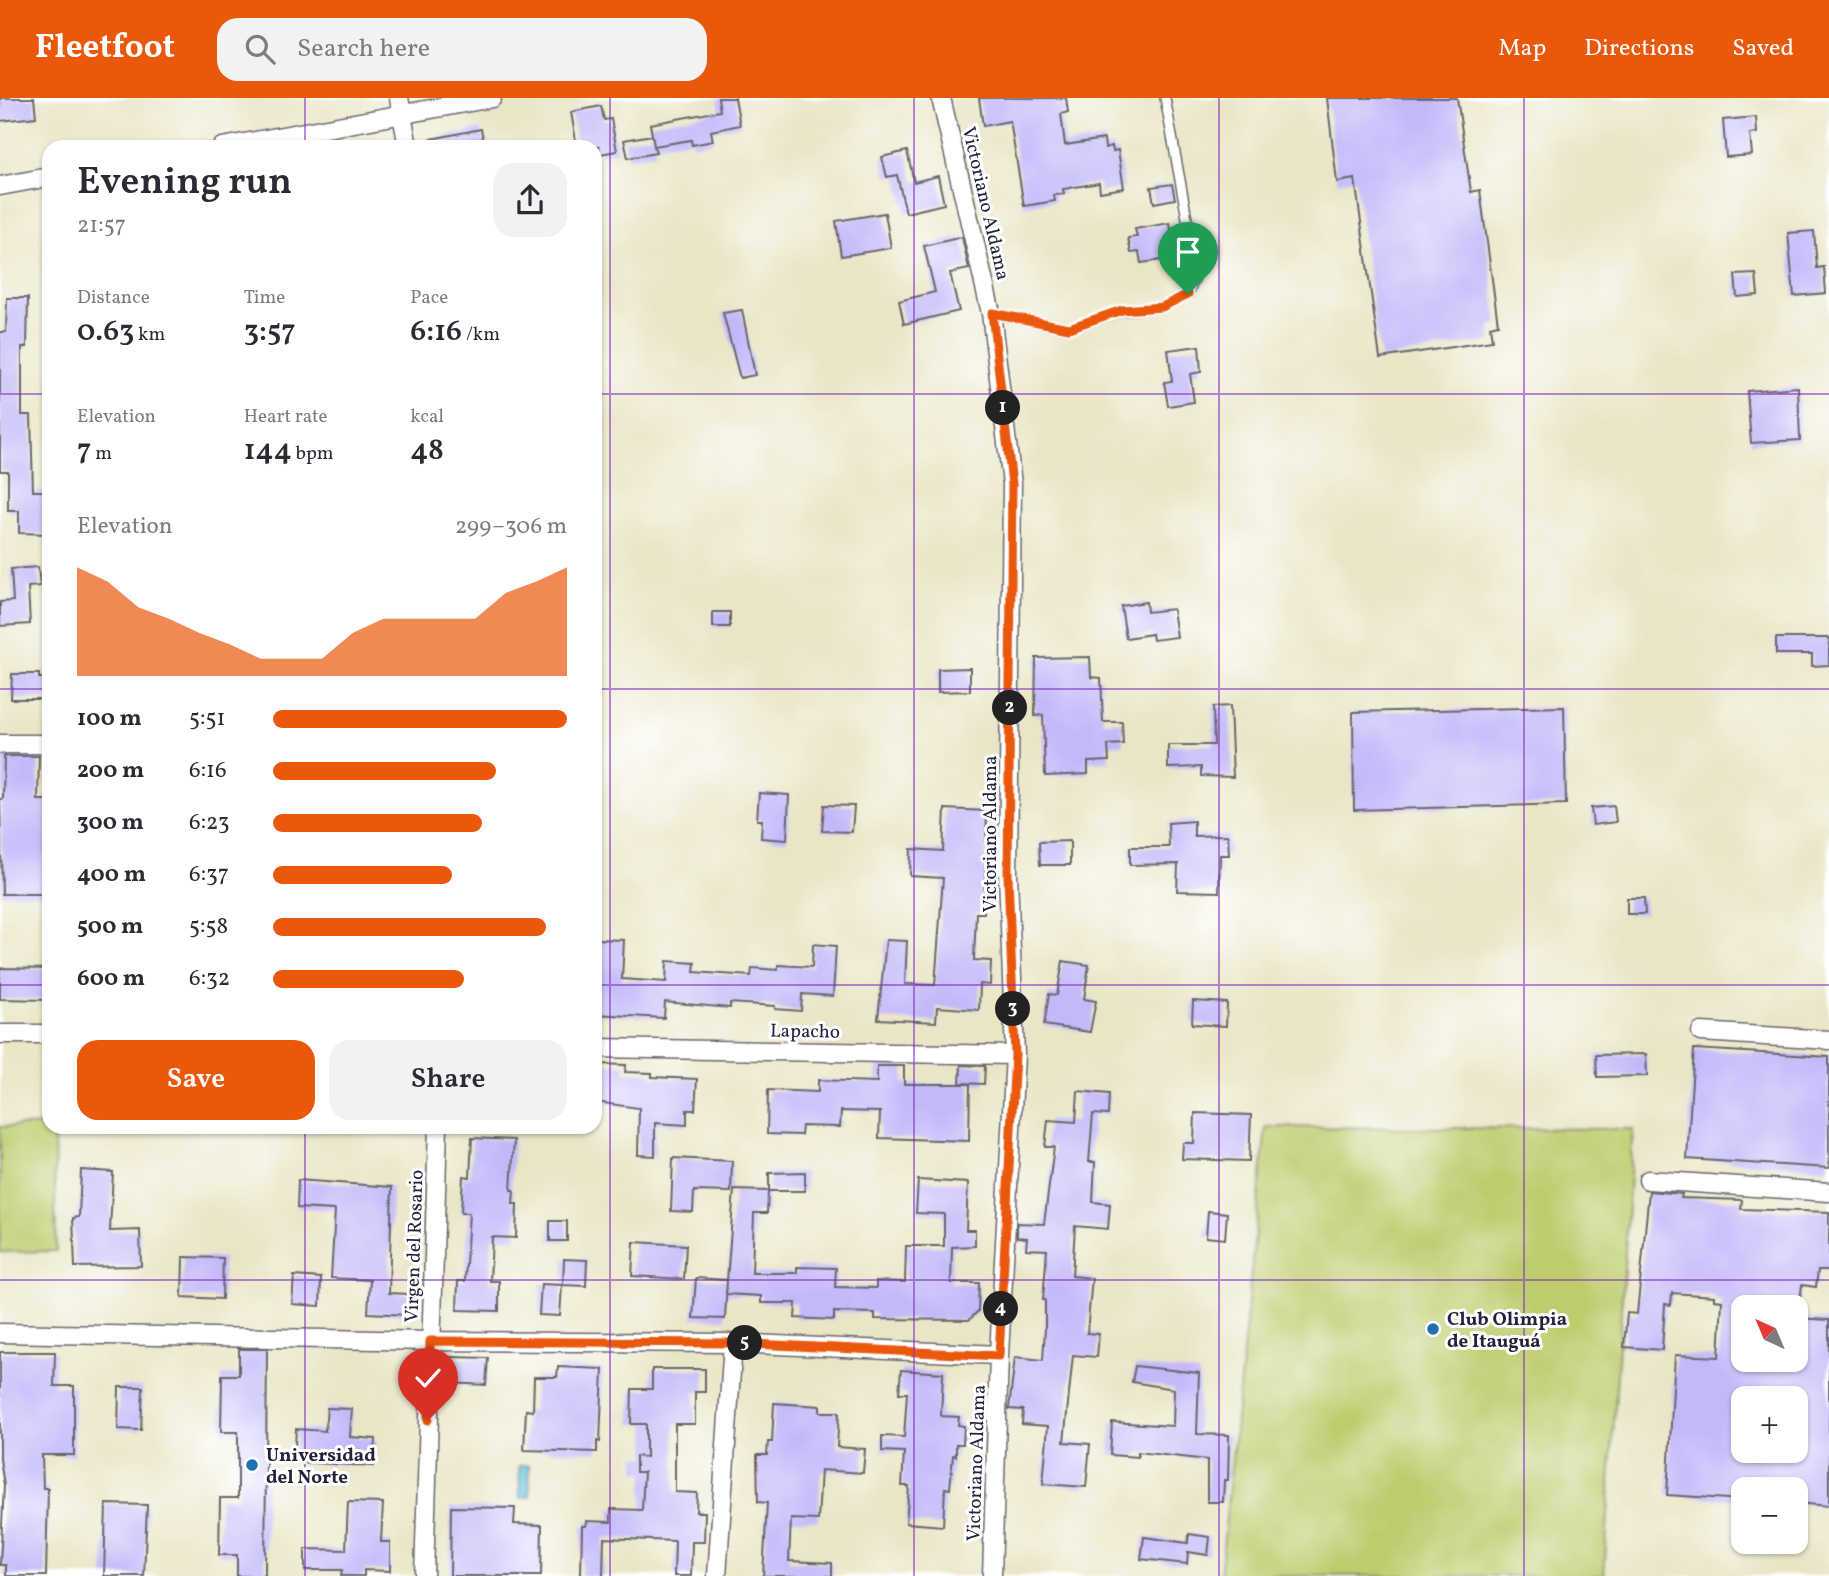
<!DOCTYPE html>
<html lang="en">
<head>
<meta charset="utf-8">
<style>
  :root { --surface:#fff; --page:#f2f2f3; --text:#2b2b33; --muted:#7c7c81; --accent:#ea580c }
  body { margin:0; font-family:Vollkorn,serif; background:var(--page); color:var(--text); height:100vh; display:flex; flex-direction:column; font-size:26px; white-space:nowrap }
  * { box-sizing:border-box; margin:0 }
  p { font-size:23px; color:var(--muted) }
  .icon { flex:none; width:38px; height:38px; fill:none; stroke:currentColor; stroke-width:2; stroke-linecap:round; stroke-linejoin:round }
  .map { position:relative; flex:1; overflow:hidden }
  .details { position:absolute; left:42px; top:42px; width:560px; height:994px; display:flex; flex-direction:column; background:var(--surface); border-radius:21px; box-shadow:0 2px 5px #0004 }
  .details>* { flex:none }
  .needle { width:46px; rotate:316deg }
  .controls { position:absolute; left:1731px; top:1197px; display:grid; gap:14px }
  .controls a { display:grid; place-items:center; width:77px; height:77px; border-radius:14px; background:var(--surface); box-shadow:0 2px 5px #0004; font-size:35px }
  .pin { position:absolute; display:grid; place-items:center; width:60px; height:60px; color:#fff; margin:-72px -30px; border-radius:50% 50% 50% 0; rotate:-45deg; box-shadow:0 0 7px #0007 }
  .pin .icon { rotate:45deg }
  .km { position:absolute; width:35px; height:35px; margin:-18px; border-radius:50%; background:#222; color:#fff; font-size:19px; line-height:35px; text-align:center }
  .round { display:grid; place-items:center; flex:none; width:74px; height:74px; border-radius:21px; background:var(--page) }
  .summary { display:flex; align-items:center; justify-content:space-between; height:119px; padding:0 35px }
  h1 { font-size:38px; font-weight:600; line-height:52px }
  .figures { display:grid; grid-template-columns:repeat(3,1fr); gap:10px; height:119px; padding:7px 35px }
  .figures div { display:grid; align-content:center }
  .figures b { font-size:30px; font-weight:600 }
  .figures small { font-size:19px; font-weight:400 }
  .figures p { font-size:19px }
  .chart { height:196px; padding:14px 35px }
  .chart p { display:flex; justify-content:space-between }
  .chart svg { width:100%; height:126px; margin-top:7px; fill:var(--accent); opacity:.7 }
  .action { display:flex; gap:14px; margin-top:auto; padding:14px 35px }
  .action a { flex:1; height:80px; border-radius:21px; background:var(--accent); color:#fff; font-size:28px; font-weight:600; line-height:80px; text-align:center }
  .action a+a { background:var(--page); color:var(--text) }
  ul { padding:0 35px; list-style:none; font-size:23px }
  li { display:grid; grid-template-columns:112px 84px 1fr; align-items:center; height:52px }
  li i { height:18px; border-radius:9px; background:var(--accent) }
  header { display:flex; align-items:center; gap:42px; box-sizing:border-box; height:98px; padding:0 35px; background:var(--accent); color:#fff }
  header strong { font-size:33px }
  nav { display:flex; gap:38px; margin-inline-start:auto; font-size:24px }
  .search { width:490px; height:63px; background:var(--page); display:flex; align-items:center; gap:18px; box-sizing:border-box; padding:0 24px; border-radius:21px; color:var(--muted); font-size:26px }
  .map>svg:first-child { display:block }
  .green { fill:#bfcc6e; stroke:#707754; stroke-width:2 }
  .water { fill:#55bed2; stroke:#3c7086; stroke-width:2 }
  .building { fill:#c3b9f9; fill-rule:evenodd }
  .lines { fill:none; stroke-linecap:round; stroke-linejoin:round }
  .service-casing { stroke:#68666c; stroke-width:12 }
  .minor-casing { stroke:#68666c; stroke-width:21 }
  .service { stroke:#fff; stroke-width:9 }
  .minor { stroke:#fff; stroke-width:18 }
  .route-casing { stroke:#fff; stroke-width:14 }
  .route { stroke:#ea580c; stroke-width:9 }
  .grid { fill:none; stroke:#7b2cbf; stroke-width:2; stroke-opacity:0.55 }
  .poi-dot { fill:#1f6fb2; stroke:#fff; stroke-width:2.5 }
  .labels { text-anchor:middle; stroke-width:6; stroke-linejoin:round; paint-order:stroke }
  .street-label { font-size:19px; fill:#22223b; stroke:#fff }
  .poi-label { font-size:19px; font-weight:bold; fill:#22223b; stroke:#fff; text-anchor:start }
</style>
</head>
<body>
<header>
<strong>Fleetfoot</strong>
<div class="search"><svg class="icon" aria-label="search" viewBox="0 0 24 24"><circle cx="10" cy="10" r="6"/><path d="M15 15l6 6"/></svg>Search here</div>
<nav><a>Map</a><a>Directions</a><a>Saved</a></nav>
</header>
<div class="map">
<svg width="1829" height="1478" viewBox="0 0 1829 1478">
  <rect width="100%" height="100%" fill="#fff"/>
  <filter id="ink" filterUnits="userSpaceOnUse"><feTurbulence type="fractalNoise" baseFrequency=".0143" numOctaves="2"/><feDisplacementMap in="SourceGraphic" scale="14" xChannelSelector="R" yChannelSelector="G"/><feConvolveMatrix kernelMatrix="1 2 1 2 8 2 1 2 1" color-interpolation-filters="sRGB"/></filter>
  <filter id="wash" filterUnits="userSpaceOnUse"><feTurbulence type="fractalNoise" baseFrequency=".00686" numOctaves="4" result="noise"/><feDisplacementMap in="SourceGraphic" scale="28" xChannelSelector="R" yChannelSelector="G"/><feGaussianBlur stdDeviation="1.57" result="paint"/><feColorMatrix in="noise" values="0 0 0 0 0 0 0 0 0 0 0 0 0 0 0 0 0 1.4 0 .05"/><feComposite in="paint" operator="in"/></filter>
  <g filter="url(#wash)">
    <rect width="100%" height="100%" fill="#eae5c6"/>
    <!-- green -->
    <path class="green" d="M49 1027 54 1029 56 1153 0 1154V1029Z
      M1266 1029 1633 1031 1604 1478H1220Z"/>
    <!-- water -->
    <path class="water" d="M529 1367 530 1399 520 1400 519 1368Z"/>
    <g id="blocks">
      <!-- building -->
      <path class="building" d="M0 0H34L36 19 0 23Z
        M718 0H735L740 27 711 33 713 43 692 47 691 42 654 48 656 55 628 60 624 42 652 37 654 48 650 26 720 13Z
        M979 0H1066L1068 14 1061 16 1065 47 1104 41 1105 50 1112 48 1113 53 1118 52 1124 90 1100 94 1099 85 1063 91 1064 96 1054 97 1055 103 1024 108 1010 23 983 28Z
        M1327 0H1457L1471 94 1480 92 1498 226 1490 228 1492 243 1380 260 1355 81 1337 84Z
        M601 8 604 22 611 21 617 53 600 56 599 49H577L571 14Z
        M1756 19 1757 35 1750 36 1752 57 1726 59 1723 22Z
        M481 31 485 49H432L431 41Z
        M907 53 914 84 938 78 944 106 906 115 897 77 887 79 882 59Z
        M1172 86 1175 101 1154 105 1151 89Z
        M885 115 891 150 841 158 836 123Z
        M1170 125 1175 160 1141 165 1139 154 1131 155 1128 140 1137 139 1135 131Z
        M1814 133 1817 170 1824 169 1826 195 1794 198 1788 135Z
        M962 139 969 171 950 175 959 213 904 226 899 203 935 194 924 148Z
        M1756 176 1758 197 1737 199 1735 177Z
        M7 200H28L27 249H22V317H31L33 393H46L49 436 19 435V413H8V373H0V234H6Z
        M742 212 755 277 740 280 723 215Z
        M1199 248 1201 274 1190 276 1194 304 1168 308 1164 284 1172 283 1168 252Z
        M1798 289 1800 342 1751 345 1747 293Z
        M38 469 40 488 28 489 30 526 0 528V504L13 503 11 471Z
        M1146 504 1147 514 1173 511 1177 539 1153 542 1152 536 1126 540 1121 508Z
        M713 514H730V529H713Z
        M1776 540H1829V567L1812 568V556H1776Z
        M1090 559 1091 579 1101 580 1103 624H1122L1123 646 1108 647 1109 663 1088 664V676L1045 678 1043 617 1035 618 1036 560Z
        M970 570V593L938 594V571Z
        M12 576H39V580H49V601H11Z
        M1230 608 1233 679 1201 678V669L1168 670V647H1214L1213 609Z
        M1564 609 1566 706 1354 712 1353 614Z
        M4 658H39L38 702H49V756H44L43 796H2L0 701H3Z
        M759 695 789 697 787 742 761 740 762 722H757Z
        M824 707 854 708 852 734 822 733Z
        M1614 708 1616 724 1593 727 1591 710Z
        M945 711 987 713 984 815H976L974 862 991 863 990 887 980 886 979 912 937 909 936 924 878 921 886 842 907 843 905 886 935 887 943 780 910 778 911 751 943 753Z
        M1194 723V738L1228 737 1229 757H1220L1219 794 1177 793 1178 766 1130 767V749H1169L1168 725Z
        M1070 743V767H1040L1039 744Z
        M1627 800H1644L1645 816H1627Z
        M595 841 624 842 622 881 666 884 667 863 695 865 694 874 751 878 752 870 778 872V867L812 869 813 846 836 848 833 898 802 896 801 913 775 911V908L730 905V910L665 904 664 920 595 916Z
        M1063 863 1089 867 1084 901 1096 903 1090 934 1044 927 1049 896 1057 897Z
        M0 870 49 871V902L0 901Z
        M1193 903 1227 905 1226 928 1192 926Z
        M1694 951 1829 959V1070L1687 1061Z
        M1646 956 1647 978 1597 979 1596 957Z
        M595 966 626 967 625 974 652 975V979L697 981 695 1012H687V1027L655 1025V1058L638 1057 639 1010 595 1004Z
        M961 967 985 968 984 986 960 985Z
        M877 968H904V986H970L969 1043 879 1040 880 1014 841 1013 840 1029 802 1028 801 1037 767 1036 768 992 818 994V982L877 984Z
        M1078 993 1109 996 1108 1017 1093 1016 1089 1064H1095L1093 1104 1110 1106 1108 1131 1075 1128 1072 1178 1092 1180 1087 1235 1099 1236 1097 1259 1073 1257 1064 1344 1090 1346 1086 1389 1043 1386 1048 1328 1022 1326 1023 1312 1009 1311 1015 1259 1043 1262 1045 1230V1202H1043L1047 1152 1026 1151 1027 1140 1017 1139V1125L1044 1126 1054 1049H1045L1048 1022 1076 1024Z
        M1195 1015 1251 1017 1249 1063 1182 1061 1183 1045H1194Z
        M472 1040 514 1042 511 1092H514L513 1106H517L516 1140 492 1139 490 1183H499V1213L457 1212 458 1183H465L469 1115H461L463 1078 470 1079Z
        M673 1060 732 1063 731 1094 694 1093 693 1114 671 1113Z
        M81 1072 113 1074 110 1133 140 1132 141 1168 75 1169 73 1120 79 1119Z
        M805 1074V1093H769V1075Z
        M298 1082 392 1089 389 1195 410 1196 409 1217 368 1215 370 1182 331 1180 335 1112 297 1110Z
        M918 1082 968 1085 966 1132H975V1148L952 1149 951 1185H979L978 1213 969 1222 875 1221V1215L834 1214V1222L795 1220 796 1205H761V1198L726 1196 734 1092 768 1093 767 1115H754L752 1175H797V1169L836 1170 835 1189 876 1190V1183L905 1184 906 1148H944V1116L916 1115Z
        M1649 1093 1682 1096 1681 1100 1742 1102 1741 1111 1829 1114V1172H1818L1816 1189 1802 1187 1799 1209 1743 1206V1262H1796V1220L1829 1222V1408L1796 1405V1391H1743V1402L1667 1397 1675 1257 1719 1259 1722 1203 1714 1202V1198L1672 1195 1671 1207 1665 1206 1662 1252 1624 1249 1627 1215 1637 1216ZM1743 1300H1796V1353H1743Z
        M1208 1113 1227 1115 1225 1141 1206 1139Z
        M550 1123H567V1143H550Z
        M634 1144 686 1147 684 1181 632 1178Z
        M183 1159 223 1160 222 1201 182 1199Z
        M564 1161 587 1162 586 1188 563 1187Z
        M294 1178 321 1180 320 1208 292 1206Z
        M696 1180 727 1182 725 1221 693 1220Z
        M541 1186 562 1187 560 1218 539 1217Z
        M239 1251H267L265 1478H237V1457H219L220 1400H238V1334H221L222 1277H239Z
        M0 1254H55L54 1288H74V1357H42L43 1390H48L46 1478H6V1467H0L4 1387 0 1361Z
        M450 1259 488 1260 486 1287 449 1285Z
        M1135 1268 1199 1275 1197 1336 1229 1337 1228 1382H1224L1223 1404H1207V1362L1138 1354V1359L1110 1357 1112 1324 1173 1328 1174 1291 1132 1284Z
        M558 1269 603 1271 600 1344 597 1343V1354L524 1352 526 1312 533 1313 534 1279H557Z
        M652 1271H705V1294H695V1326H675V1394L697 1395 696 1414H705L704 1444H692L691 1478H674L675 1443 604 1440 603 1478H581L582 1428H586L587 1423 611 1424V1411L642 1412 644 1374H636V1358L646 1359V1326H631L632 1291H652Z
        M901 1272 943 1275 941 1318 959 1319 958 1327 964 1328 963 1346H956V1358L953 1357 950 1391 945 1390 943 1428 906 1425 909 1388H902L904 1354 882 1353V1338L904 1339 907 1295H899Z
        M119 1289H143L141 1332 118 1331Z
        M774 1305 820 1308V1314H839L837 1349 865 1351 863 1375 821 1372 818 1422 791 1421 789 1463 832 1465V1478H763L767 1405 758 1404 757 1357H767L768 1344H772Z
        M327 1310 352 1311 350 1339 376 1341 374 1368 294 1364 296 1331 325 1333Z
        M348 1404 383 1405 381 1444H390V1473L364 1472V1478H341L342 1472H305V1451L346 1452Z
        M106 1406 147 1407 144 1478H104Z
        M451 1409 515 1410 514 1426 542 1427 541 1478H450Z
        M1189 1436 1210 1439 1208 1457 1188 1454 1187 1466 1141 1461 1144 1439 1188 1445Z"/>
    </g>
  </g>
  <g filter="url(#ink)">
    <use href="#blocks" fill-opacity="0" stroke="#68666c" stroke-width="2"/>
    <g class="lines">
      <defs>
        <path id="service" d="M991 215 1069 230 1122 213 1162 209 1188 196 1196 177 1195 164 1165 0"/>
        <path id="minor" d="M399 0 408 49
          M941 0 991 215 1012 386 1008 777 1015 957 999 1257 992 1478
          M222 49 492 0
          M0 88 49 79
          M0 646H49
          M1701 934 1829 942
          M0 936H49
          M595 950 1015 957
          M1648 1082 1829 1094
          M0 1235 430 1243 733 1245 999 1257
          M424 1478 438 1029
          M717 1478 733 1245"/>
      </defs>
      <!-- service casing -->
      <use href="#service" class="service-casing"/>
      <!-- minor casing -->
      <use href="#minor" class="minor-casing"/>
      <!-- service -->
      <use href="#service" class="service"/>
      <!-- minor -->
      <use href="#minor" class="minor"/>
    </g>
  </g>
  <g class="lines" filter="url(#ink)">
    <defs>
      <path id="route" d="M428 1322 430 1243 733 1245 999 1258 1015 957 1008 777 1012 386 992 215 1069 230 1122 212 1162 209 1188 196"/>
    </defs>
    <!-- route casing -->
    <use href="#route" class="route-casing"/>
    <!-- route -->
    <use href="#route" class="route"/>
  </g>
  <!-- grid -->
  <path class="grid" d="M305 0V49M610 0V1478M914 0V1478M1219 0V1478M1524 0V1478M0 296H49M595 296H1829M0 591H49M595 591H1829M0 887H49M595 887H1829M305 1029V1478M0 1182H1829"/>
  <!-- markers -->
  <g class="poi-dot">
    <circle cx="1433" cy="1231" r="7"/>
    <circle cx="252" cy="1367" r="7"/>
  </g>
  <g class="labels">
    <!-- street labels -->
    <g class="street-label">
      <text transform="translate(987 105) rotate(77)" y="7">Victoriano Aldama</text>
      <text transform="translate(989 736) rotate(-90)" y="7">Victoriano Aldama</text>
      <text transform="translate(805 932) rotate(1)" y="7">Lapacho</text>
      <text transform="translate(413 1148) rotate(-88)" y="7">Virgen del Rosario</text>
      <text transform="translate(975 1365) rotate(-88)" y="7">Victoriano Aldama</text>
    </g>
    <!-- poi labels -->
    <g class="poi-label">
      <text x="1447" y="1227">Club Olimpia<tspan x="1447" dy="22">de Itauguá</tspan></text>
      <text x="266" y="1363">Universidad<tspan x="266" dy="22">del Norte</tspan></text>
    </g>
  </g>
</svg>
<div class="controls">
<a><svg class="needle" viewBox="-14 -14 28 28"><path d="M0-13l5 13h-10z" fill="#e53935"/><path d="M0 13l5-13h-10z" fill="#7c7c81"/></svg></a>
<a>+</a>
<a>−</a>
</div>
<div class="pin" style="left:1188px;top:196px;background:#1e9e55"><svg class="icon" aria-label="arrive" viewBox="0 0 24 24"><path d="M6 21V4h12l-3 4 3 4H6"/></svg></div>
<div class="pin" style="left:428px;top:1322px;background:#d93025"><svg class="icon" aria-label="check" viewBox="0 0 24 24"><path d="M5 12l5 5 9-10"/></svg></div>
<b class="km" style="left:1003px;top:310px">1</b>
<b class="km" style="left:1010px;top:610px">2</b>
<b class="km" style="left:1013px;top:911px">3</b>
<b class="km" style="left:1001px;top:1211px">4</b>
<b class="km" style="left:745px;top:1245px">5</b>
<section class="details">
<div class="summary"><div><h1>Evening run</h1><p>21:57</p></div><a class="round"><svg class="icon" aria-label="share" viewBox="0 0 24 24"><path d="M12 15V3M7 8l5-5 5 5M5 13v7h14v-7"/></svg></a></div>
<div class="figures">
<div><p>Distance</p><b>0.63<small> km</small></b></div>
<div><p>Time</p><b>3:57</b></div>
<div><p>Pace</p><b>6:16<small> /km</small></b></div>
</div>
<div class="figures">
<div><p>Elevation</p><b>7<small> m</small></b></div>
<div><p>Heart rate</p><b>144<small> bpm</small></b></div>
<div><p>kcal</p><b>48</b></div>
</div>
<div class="chart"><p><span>Elevation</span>299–306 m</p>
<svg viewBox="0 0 160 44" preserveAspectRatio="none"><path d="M0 44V6L10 11L20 20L30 24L40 29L50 33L60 38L70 38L80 38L90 29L100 24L110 24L120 24L130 24L140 15L150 11L160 6V44z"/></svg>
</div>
<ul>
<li><b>100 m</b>5:51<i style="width:100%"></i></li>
<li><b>200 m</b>6:16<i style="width:76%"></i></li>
<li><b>300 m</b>6:23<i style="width:71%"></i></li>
<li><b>400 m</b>6:37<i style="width:61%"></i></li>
<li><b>500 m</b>5:58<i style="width:93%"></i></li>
<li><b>600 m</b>6:32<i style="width:65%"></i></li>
</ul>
<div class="action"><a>Save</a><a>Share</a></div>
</section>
</div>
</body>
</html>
